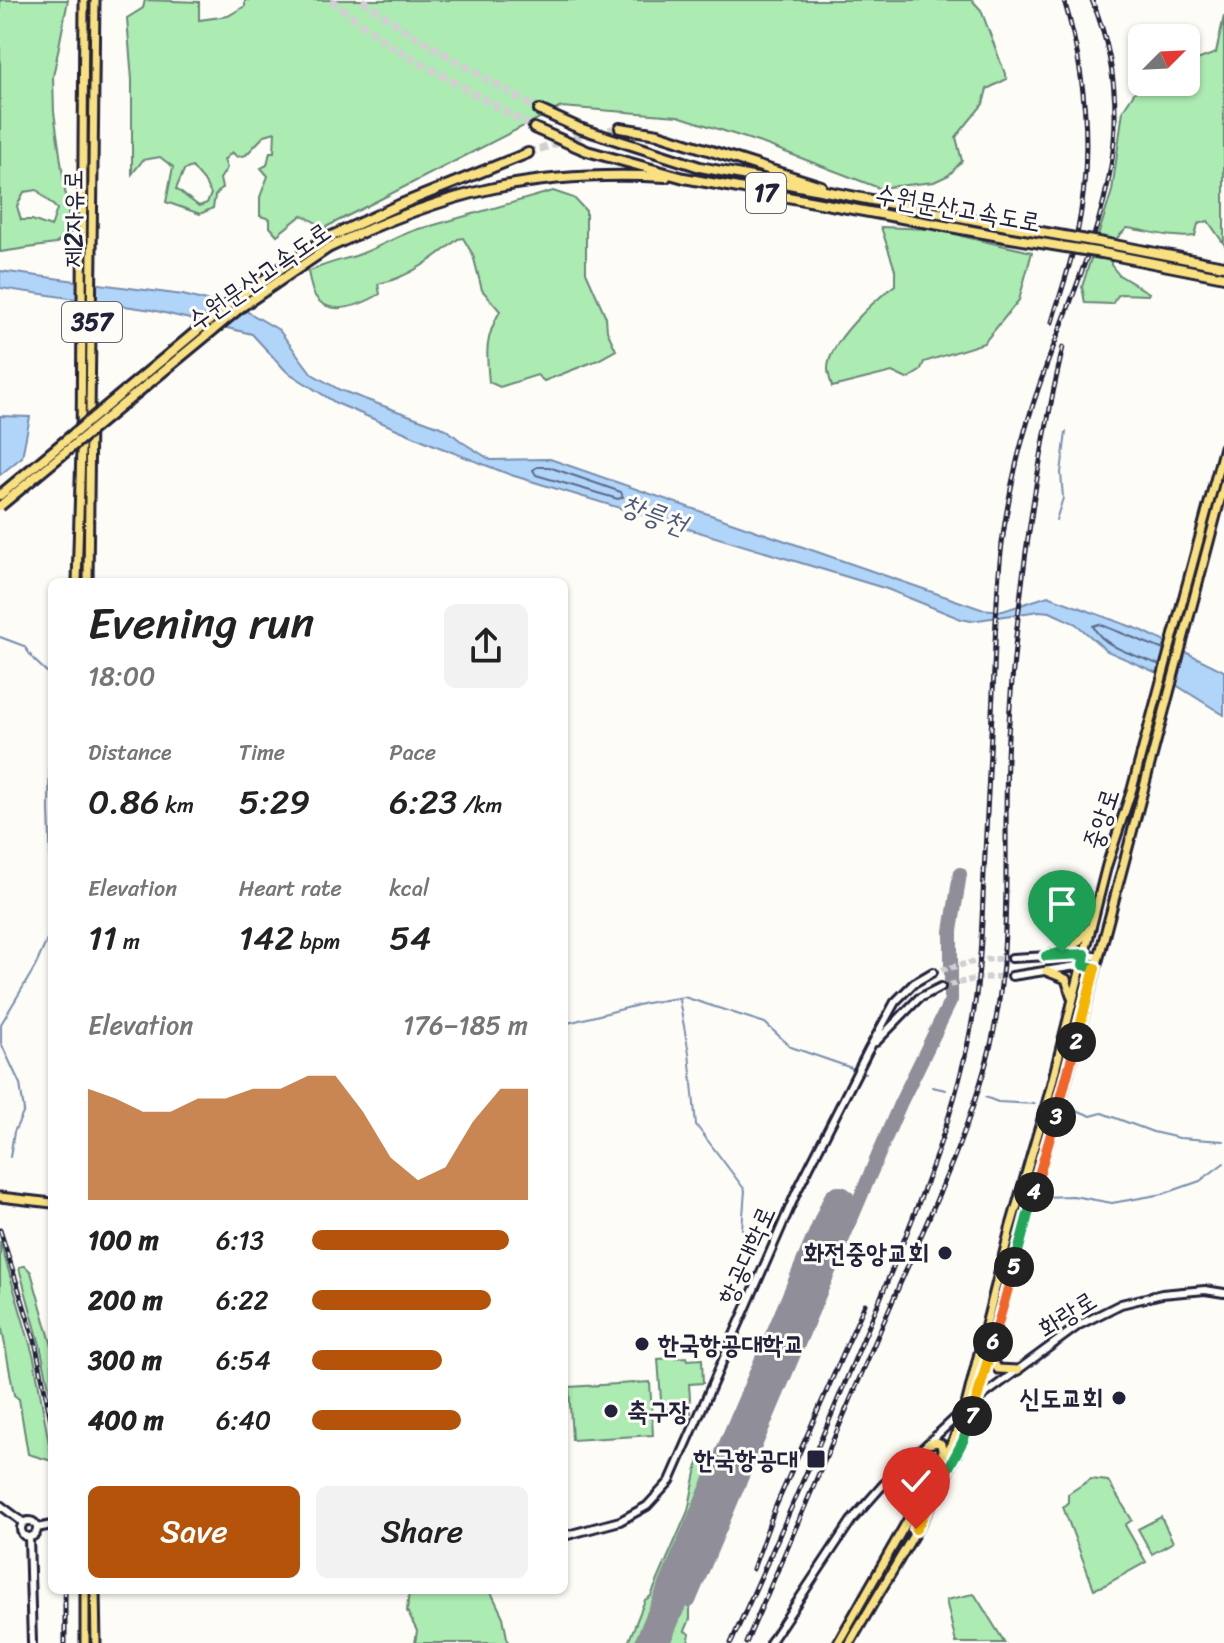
<!DOCTYPE html>
<html lang="en">
<head>
<meta charset="utf-8">
<style>
  :root { --surface:#fff; --page:#f2f2f2; --text:#222; --muted:#767676; --accent:#b45309 }
  body { margin:0; font-family:Sriracha,"Poor Story",sans-serif; background:var(--page); color:var(--text); height:100vh; display:flex; flex-direction:column; font-size:30px; white-space:nowrap }
  * { box-sizing:border-box; margin:0 }
  p { font-size:26px; color:var(--muted) }
  .icon { flex:none; width:44px; height:44px; fill:none; stroke:currentColor; stroke-width:2; stroke-linecap:round; stroke-linejoin:round }
  .map { position:relative; flex:1; overflow:hidden }
  .drawer { position:absolute; left:48px; top:578px; width:520px; height:1016px; display:flex; flex-direction:column; background:var(--surface); border-radius:12px; box-shadow:0 2px 6px #0004 }
  .drawer>* { flex:none }
  .needle { width:52px; rotate:66deg }
  .buttons { position:absolute; left:1128px; top:24px; display:grid; gap:16px }
  .buttons a { display:grid; place-items:center; width:72px; height:72px; border-radius:12px; background:var(--surface); box-shadow:0 2px 6px #0004; font-size:40px }
  .pin { position:absolute; display:grid; place-items:center; width:68px; height:68px; color:#fff; margin:-82px -34px; border-radius:50% 50% 50% 0; rotate:-45deg; box-shadow:0 0 8px #0007 }
  .pin .icon { rotate:45deg }
  .km { position:absolute; width:40px; height:40px; margin:-20px; border-radius:50%; background:#222; color:#fff; font-size:22px; line-height:40px; text-align:center }
  .round { display:grid; place-items:center; flex:none; width:84px; height:84px; border-radius:12px; background:var(--page) }
  .overview { display:flex; align-items:center; justify-content:space-between; height:136px; padding:0 40px }
  h1 { font-size:44px; font-weight:600; line-height:60px }
  .metrics { display:grid; grid-template-columns:repeat(3,1fr); gap:12px; height:136px; padding:8px 40px }
  .metrics div { display:grid; align-content:center }
  .metrics b { font-size:34px; font-weight:600 }
  .metrics small { font-size:22px; font-weight:400 }
  .metrics p { font-size:22px }
  .chart { height:224px; padding:16px 40px }
  .chart p { display:flex; justify-content:space-between }
  .chart svg { width:100%; height:144px; margin-top:8px; fill:var(--accent); opacity:.7 }
  .cta { display:flex; gap:16px; margin-top:auto; padding:16px 40px }
  .cta a { flex:1; height:92px; border-radius:12px; background:var(--accent); color:#fff; font-size:32px; font-weight:600; line-height:92px; text-align:center }
  .cta a+a { background:var(--page); color:var(--text) }
  ul { padding:0 40px; list-style:none; font-size:26px }
  li { display:grid; grid-template-columns:128px 96px 1fr; align-items:center; height:60px }
  li i { height:20px; border-radius:10px; background:var(--accent) }
  .map>svg:first-child { display:block }
  .green { fill:#acebb2; stroke:#678676; stroke-width:2; fill-rule:evenodd }
  .water { fill:#b0d5f9; stroke:#778dad; stroke-width:2 }
  .lines { fill:none; stroke-linecap:round; stroke-linejoin:round }
  .shore { stroke:#5b6a87; stroke-width:2 }
  .stream { stroke:#778dad; stroke-width:2 }
  .taxiway { stroke:#908f99; stroke-width:14 }
  .runway { stroke:#908f99; stroke-width:34 }
  .tertiary-tunnel { stroke:#d1d0d1; stroke-width:6; stroke-dasharray:6 3; stroke-linecap:butt }
  .motorway-tunnel { stroke:#d1d0d1; stroke-width:8; stroke-dasharray:8 4; stroke-linecap:butt }
  .tertiary-casing { stroke:#22223b; stroke-width:12 }
  .secondary-casing { stroke:#22223b; stroke-width:12 }
  .primary-casing { stroke:#22223b; stroke-width:13 }
  .trunk-casing { stroke:#22223b; stroke-width:13 }
  .motorway-casing { stroke:#22223b; stroke-width:14 }
  .tertiary { stroke:#fdfcf7; stroke-width:6 }
  .secondary { stroke:#fdfcf7; stroke-width:6 }
  .primary { stroke:#f9e181; stroke-width:7 }
  .trunk { stroke:#f9e181; stroke-width:7 }
  .motorway { stroke:#f9e181; stroke-width:8 }
  .rail-casing { stroke:#22223b; stroke-width:5 }
  .rail { stroke:#fdfcf7; stroke-width:2; stroke-dasharray:6; stroke-linecap:butt }
  .motorway-bridge-casing { stroke:#22223b; stroke-width:14; stroke-linecap:butt }
  .motorway-bridge { stroke:#f9e181; stroke-width:8 }
  .split-1-casing { stroke:#fff; stroke-width:16 }
  .split-2-casing { stroke:#fff; stroke-width:16 }
  .split-3-casing { stroke:#fff; stroke-width:16 }
  .split-4-casing { stroke:#fff; stroke-width:16 }
  .split-5-casing { stroke:#fff; stroke-width:16 }
  .split-6-casing { stroke:#fff; stroke-width:16 }
  .split-7-casing { stroke:#fff; stroke-width:16 }
  .split-8-casing { stroke:#fff; stroke-width:16 }
  .split-9-casing { stroke:#fff; stroke-width:16 }
  .split-1 { stroke:#22a559; stroke-width:10 }
  .split-2 { stroke:#f5b400; stroke-width:10 }
  .split-3 { stroke:#f0652b; stroke-width:10 }
  .split-4 { stroke:#f0652b; stroke-width:10 }
  .split-5 { stroke:#22a559; stroke-width:10 }
  .split-6 { stroke:#f0652b; stroke-width:10 }
  .split-7 { stroke:#f5b400; stroke-width:10 }
  .split-8 { stroke:#22a559; stroke-width:10 }
  .split-9 { stroke:#f5b400; stroke-width:10 }
  .poi-dot { fill:#22223b; stroke:#fdfcf7; stroke-width:3 }
  .labels { text-anchor:middle; stroke-width:6; stroke-linejoin:round; paint-order:stroke }
  .shield { fill:#fdfcf7; stroke:#646373; stroke-width:2 }
  .shield-label { font-size:24px; font-weight:bold; fill:#22223b }
  .street-label { font-size:26px; fill:#22223b; stroke:#fdfcf7 }
  .poi-label { font-size:26px; font-weight:bold; fill:#22223b; stroke:#fdfcf7; text-anchor:end }
  .water-label { font-size:28px; font-style:italic; fill:#4d5874; stroke:#fdfcf7 }
</style>
</head>
<body>
<div class="map">
<svg width="1224" height="1643" viewBox="0 0 1224 1643">
  <rect width="100%" height="100%" fill="#fdfcf7"/>
  <filter id="ink" filterUnits="userSpaceOnUse"><feTurbulence type="fractalNoise" baseFrequency=".0125" numOctaves="2"/><feDisplacementMap in="SourceGraphic" scale="16" xChannelSelector="R" yChannelSelector="G"/><feConvolveMatrix kernelMatrix="1 2 1 2 8 2 1 2 1" color-interpolation-filters="sRGB"/></filter>
  <g filter="url(#ink)">
    <!-- green -->
    <path class="green" d="M0 0H68L53 77 54 112 71 233 55 244 0 252ZM37 190 57 209 51 227 32 220H21L17 206 24 192Z
      M145 0 199 2V20L228 16 245 6V0H972L981 10 1007 79 987 89 983 104 956 137 962 161 949 175 934 182 879 188 767 145 678 116 561 107 320 230V225L302 215 277 235 270 227V219L260 216V197L268 176 261 168 267 165 270 152H274L275 132 265 135 246 155 237 157 232 152 224 160 227 168 220 179 222 188 215 196 213 208 200 214 166 202 173 167 160 157 143 160 132 174V80L127 18 143 8ZM192 167 204 181 211 194 207 203 199 206 176 189 184 170Z
      M1224 16V244L1208 221 1198 224 1195 236C1171 239 1150 231 1127 228L1112 243 1111 265 1119 275 1149 293 1148 295 1119 294 1112 304 1085 303 1082 287 1112 191 1123 110 1140 84 1186 82V64L1216 53Z
      M553 191 574 198 586 211V272L606 317 607 331 616 350 598 360 544 381 537 375 500 387 489 382C486 352 485 338 500 311L482 290 473 255 463 238 458 239C435 258 408 278 378 284L380 294C363 304 330 319 315 296 311 291 310 279 308 272 324 264 338 261 355 256 382 247 403 231 431 226Z
      M881 227 952 230 961 236 1032 252 1019 300 984 343 924 362 920 371 907 379 892 372 832 387C831 382 828 374 828 369 828 342 875 300 895 285V270Z
      M0 1241 34 1358 52 1461 28 1454 19 1399 14 1395 0 1318Z
      M22 1266H25L31 1272 52 1346V1401L40 1345 19 1268Z
      M687 1357 688 1360 702 1359 703 1383 689 1384 691 1413 662 1414 658 1359Z
      M650 1382 653 1435 572 1440 569 1387Z
      M699 1458H716L721 1461 643 1643H628L645 1600 651 1596 688 1511Z
      M1091 1479 1108 1481 1132 1520 1125 1525 1146 1562 1103 1586 1094 1589 1063 1507 1068 1502V1494Z
      M1161 1517 1173 1542 1152 1554 1138 1529Z
      M409 1590H490L503 1617 508 1643H415L417 1631 407 1611Z
      M681 1592 686 1596 684 1603 690 1607V1619L685 1631 690 1634 688 1643H659Z
      M973 1594 975 1595 1005 1643H956L946 1600Z"/>
    <!-- water -->
    <path class="water" d="M0 271 183 295 246 311 279 330 312 374 340 390 446 429 462 442 491 460 550 459 981 609 1003 611 1048 596 1143 631 1224 671V715L1155 672 1107 651 1076 624 1050 612 1039 611 971 621 961 619 887 589 511 475 439 447 336 403 286 371 252 334 152 310 0 288Z
      M0 416 30 417 22 457 0 475Z"/>
    <g class="lines">
      <!-- shore -->
      <path class="shore" d="M537 467H549L621 492 623 497 618 499 536 475 533 470Z
        M1160 665C1139 656 1103 648 1093 626L1099 624 1164 650"/>
      <!-- stream -->
      <path class="stream" d="M1056 520 1063 498 1061 473 1066 432
        M0 637 24 646 34 660 51 676 49 809 52 898
        M51 897 52 916
        M679 1000 689 1053 696 1125 745 1190 742 1229
        M564 1024 646 1003 684 997 765 1023 791 1047 866 1073
        M932 1087 946 1090
        M985 1097 998 1102 1035 1104
        M1069 1107 1091 1116 1102 1113 1153 1132 1179 1138 1224 1141
        M10 1157 14 1132 24 1111 20 1084 1 1043V1024L35 967 52 929
        M1042 1197 1073 1196 1112 1203 1163 1194 1200 1181 1224 1163"/>
      <!-- taxiway -->
      <path class="taxiway" d="M736 1448 751 1454
        M675 1589 680 1585 697 1582
        M689 1601 900 1104 951 1000V931L960 874"/>
      <!-- runway -->
      <path class="runway" d="M652 1643 839 1203"/>
      <!-- tertiary-tunnel -->
      <path class="tertiary-tunnel" d="M933 972 981 960 1012 958
        M941 987 979 978 1012 976"/>
      <!-- motorway-tunnel -->
      <path class="motorway-tunnel" d="M331 0 391 46 534 128
        M362 0 411 34 539 110
        M528 153 574 137 620 128"/>
      <defs>
        <path id="tertiary" d="M1012 958 1085 954 1098 957
          M1012 976 1083 965 1095 968
          M876 1042 919 998 941 987
          M0 1505 24 1523
          M21 1529a8 8 0 1 1 16 0a8 8 0 1 1-16 0Z
          M37 1528 52 1525
          M564 1536 620 1521 647 1506 670 1481 797 1191 868 1051 895 1002 914 983 933 972
          M29 1537 32 1643"/>
        <path id="secondary" d="M770 1643 851 1521 883 1485 965 1409 1079 1325 1121 1304 1162 1294 1205 1290 1224 1293"/>
        <path id="primary" d="M1046 956 1073 948 1089 929
          M1046 971 1066 979 1072 998
          M991 1353V1360L998 1369 1018 1370
          M928 1444 937 1442 941 1444 943 1456
          M838 1643 954 1439 965 1409 1010 1229 1048 1098 1107 865 1132 789 1224 447
          M850 1643C892 1568 944 1494 973 1413L1038 1175 1063 1093 1224 485"/>
        <path id="trunk" d="M77 582 81 450 84 0
          M88 582 95 0
          M0 1197 52 1203
          M85 1590V1643
          M95 1590 96 1643"/>
        <path id="motorway" d="M539 110 579 128 700 167 1007 226
          M534 128 587 151 684 178 1005 237
          M620 128 658 134 821 186
          M323 240 399 205 528 153
          M1104 243 1224 266
          M328 248C446 191 534 170 666 177
          M1102 253 1224 277"/>
      </defs>
      <!-- tertiary casing -->
      <use href="#tertiary" class="tertiary-casing"/>
      <!-- secondary casing -->
      <use href="#secondary" class="secondary-casing"/>
      <!-- primary casing -->
      <use href="#primary" class="primary-casing"/>
      <!-- trunk casing -->
      <use href="#trunk" class="trunk-casing"/>
      <!-- motorway casing -->
      <use href="#motorway" class="motorway-casing"/>
      <!-- tertiary -->
      <use href="#tertiary" class="tertiary"/>
      <!-- secondary -->
      <use href="#secondary" class="secondary"/>
      <!-- primary -->
      <use href="#primary" class="primary"/>
      <!-- trunk -->
      <use href="#trunk" class="trunk"/>
      <!-- motorway -->
      <use href="#motorway" class="motorway"/>
      <defs>
        <path id="rail" d="M1052 322C1060 294 1070 267 1076 239 1093 159 1087 77 1064 0
          M0 1230 35 1341 52 1426
          M753 1569 775 1508 865 1304
          M65 1590V1643
          M731 1643C782 1531 831 1418 878 1304 917 1209 958 1112 974 1010 981 965 982 919 984 873 987 813 990 753 993 693 996 630 996 567 1008 505 1016 457 1030 410 1047 364 1093 239 1147 134 1092 0
          M746 1643C796 1529 844 1414 893 1300 929 1216 971 1130 992 1040 1014 941 1002 837 1008 736 1016 605 1034 474 1063 347"/>
      </defs>
      <!-- rail casing -->
      <use href="#rail" class="rail-casing"/>
      <!-- rail -->
      <use href="#rail" class="rail"/>
      <defs>
        <path id="motorway-bridge" d="M1007 226 1104 243
          M1005 237 1102 253
          M0 495 234 300 323 240
          M0 506 241 307 328 248"/>
      </defs>
      <!-- motorway-bridge casing -->
      <use href="#motorway-bridge" class="motorway-bridge-casing"/>
      <!-- motorway-bridge -->
      <use href="#motorway-bridge" class="motorway-bridge"/>
    </g>
  </g>
  <g class="lines" filter="url(#ink)">
    <defs>
      <path id="split-1" d="M1062 952 1046 956 1085 954 1083 965 1095 968"/>
      <path id="split-2" d="M1076 1042 1095 968"/>
      <path id="split-3" d="M1056 1117 1076 1042"/>
      <path id="split-4" d="M1034 1192 1056 1117"/>
      <path id="split-5" d="M1014 1267 1034 1192"/>
      <path id="split-6" d="M993 1342 1014 1267"/>
      <path id="split-7" d="M972 1416 993 1342"/>
      <path id="split-8" d="M939 1486 963 1441 972 1416"/>
      <path id="split-9" d="M916 1529 939 1486"/>
    </defs>
    <!-- split-1 casing -->
    <use href="#split-1" class="split-1-casing"/>
    <!-- split-2 casing -->
    <use href="#split-2" class="split-2-casing"/>
    <!-- split-3 casing -->
    <use href="#split-3" class="split-3-casing"/>
    <!-- split-4 casing -->
    <use href="#split-4" class="split-4-casing"/>
    <!-- split-5 casing -->
    <use href="#split-5" class="split-5-casing"/>
    <!-- split-6 casing -->
    <use href="#split-6" class="split-6-casing"/>
    <!-- split-7 casing -->
    <use href="#split-7" class="split-7-casing"/>
    <!-- split-8 casing -->
    <use href="#split-8" class="split-8-casing"/>
    <!-- split-9 casing -->
    <use href="#split-9" class="split-9-casing"/>
    <!-- split-1 -->
    <use href="#split-1" class="split-1"/>
    <!-- split-2 -->
    <use href="#split-2" class="split-2"/>
    <!-- split-3 -->
    <use href="#split-3" class="split-3"/>
    <!-- split-4 -->
    <use href="#split-4" class="split-4"/>
    <!-- split-5 -->
    <use href="#split-5" class="split-5"/>
    <!-- split-6 -->
    <use href="#split-6" class="split-6"/>
    <!-- split-7 -->
    <use href="#split-7" class="split-7"/>
    <!-- split-8 -->
    <use href="#split-8" class="split-8"/>
    <!-- split-9 -->
    <use href="#split-9" class="split-9"/>
  </g>
  <!-- markers -->
  <g class="poi-dot">
    <circle cx="945" cy="1253" r="8"/>
    <circle cx="642" cy="1344" r="8"/>
    <circle cx="1119" cy="1398" r="8"/>
    <circle cx="611" cy="1411" r="8"/>
    <rect x="806" y="1449" width="20" height="20" rx="4"/>
  </g>
  <g class="labels">
    <!-- shield labels -->
    <g class="shield">
      <rect x="746" y="173" width="40" height="40" rx="6"/>
      <rect x="62" y="302" width="60" height="40" rx="6"/>
    </g>
    <g class="shield-label">
      <text x="766" y="201">17</text>
      <text x="92" y="330">357</text>
    </g>
    <!-- street labels -->
    <g class="street-label">
      <text transform="translate(958 208) rotate(10)" y="9">수원문산고속도로</text>
      <text transform="translate(73 219) rotate(-90)" y="9">제2자유로</text>
      <text transform="translate(259 276) rotate(-35)" y="9">수원문산고속도로</text>
      <text transform="translate(1101 819) rotate(-72)" y="9">중앙로</text>
      <text transform="translate(746 1255) rotate(-66)" y="9">항공대학로</text>
      <text transform="translate(1067 1314) rotate(-32)" y="9">화랑로</text>
    </g>
    <!-- poi labels -->
    <g class="poi-label">
      <text x="929" y="1262">화전중앙교회</text>
      <text x="658" y="1353" text-anchor="start">한국항공대학교</text>
      <text x="1103" y="1407">신도교회</text>
      <text x="627" y="1420" text-anchor="start">축구장</text>
      <text x="798" y="1468">한국항공대</text>
    </g>
    <!-- water labels -->
    <g class="water-label">
      <text transform="translate(654 514) rotate(20)" y="10">창릉천</text>
    </g>
  </g>
</svg>
<div class="buttons">
<a><svg class="needle" viewBox="-14 -14 28 28"><path d="M0-13l5 13h-10z" fill="#e53935"/><path d="M0 13l5-13h-10z" fill="#767676"/></svg></a>
</div>
<div class="pin" style="left:1062px;top:952px;background:#1e9e55"><svg class="icon" aria-label="arrive" viewBox="0 0 24 24"><path d="M6 21V4h12l-3 4 3 4H6"/></svg></div>
<div class="pin" style="left:916px;top:1529px;background:#d93025"><svg class="icon" aria-label="check" viewBox="0 0 24 24"><path d="M5 12l5 5 9-10"/></svg></div>
<b class="km" style="left:1076px;top:1042px">2</b>
<b class="km" style="left:1056px;top:1117px">3</b>
<b class="km" style="left:1034px;top:1192px">4</b>
<b class="km" style="left:1014px;top:1267px">5</b>
<b class="km" style="left:993px;top:1342px">6</b>
<b class="km" style="left:972px;top:1416px">7</b>
<section class="drawer">
<div class="overview"><div><h1>Evening run</h1><p>18:00</p></div><a class="round"><svg class="icon" aria-label="share" viewBox="0 0 24 24"><path d="M12 15V3M7 8l5-5 5 5M5 13v7h14v-7"/></svg></a></div>
<div class="metrics">
<div><p>Distance</p><b>0.86<small> km</small></b></div>
<div><p>Time</p><b>5:29</b></div>
<div><p>Pace</p><b>6:23<small> /km</small></b></div>
</div>
<div class="metrics">
<div><p>Elevation</p><b>11<small> m</small></b></div>
<div><p>Heart rate</p><b>142<small> bpm</small></b></div>
<div><p>kcal</p><b>54</b></div>
</div>
<div class="chart"><p><span>Elevation</span>176–185 m</p>
<svg viewBox="0 0 160 44" preserveAspectRatio="none"><path d="M0 44V10L10 13L20 17L30 17L40 13L50 13L60 10L70 10L80 6L90 6L100 17L110 31L120 38L130 34L140 20L150 10L160 10V44z"/></svg>
</div>
<ul>
<li><b>100 m</b>6:13<i style="width:91%"></i></li>
<li><b>200 m</b>6:22<i style="width:83%"></i></li>
<li><b>300 m</b>6:54<i style="width:60%"></i></li>
<li><b>400 m</b>6:40<i style="width:69%"></i></li>
</ul>
<div class="cta"><a>Save</a><a>Share</a></div>
</section>
</div>
</body>
</html>
